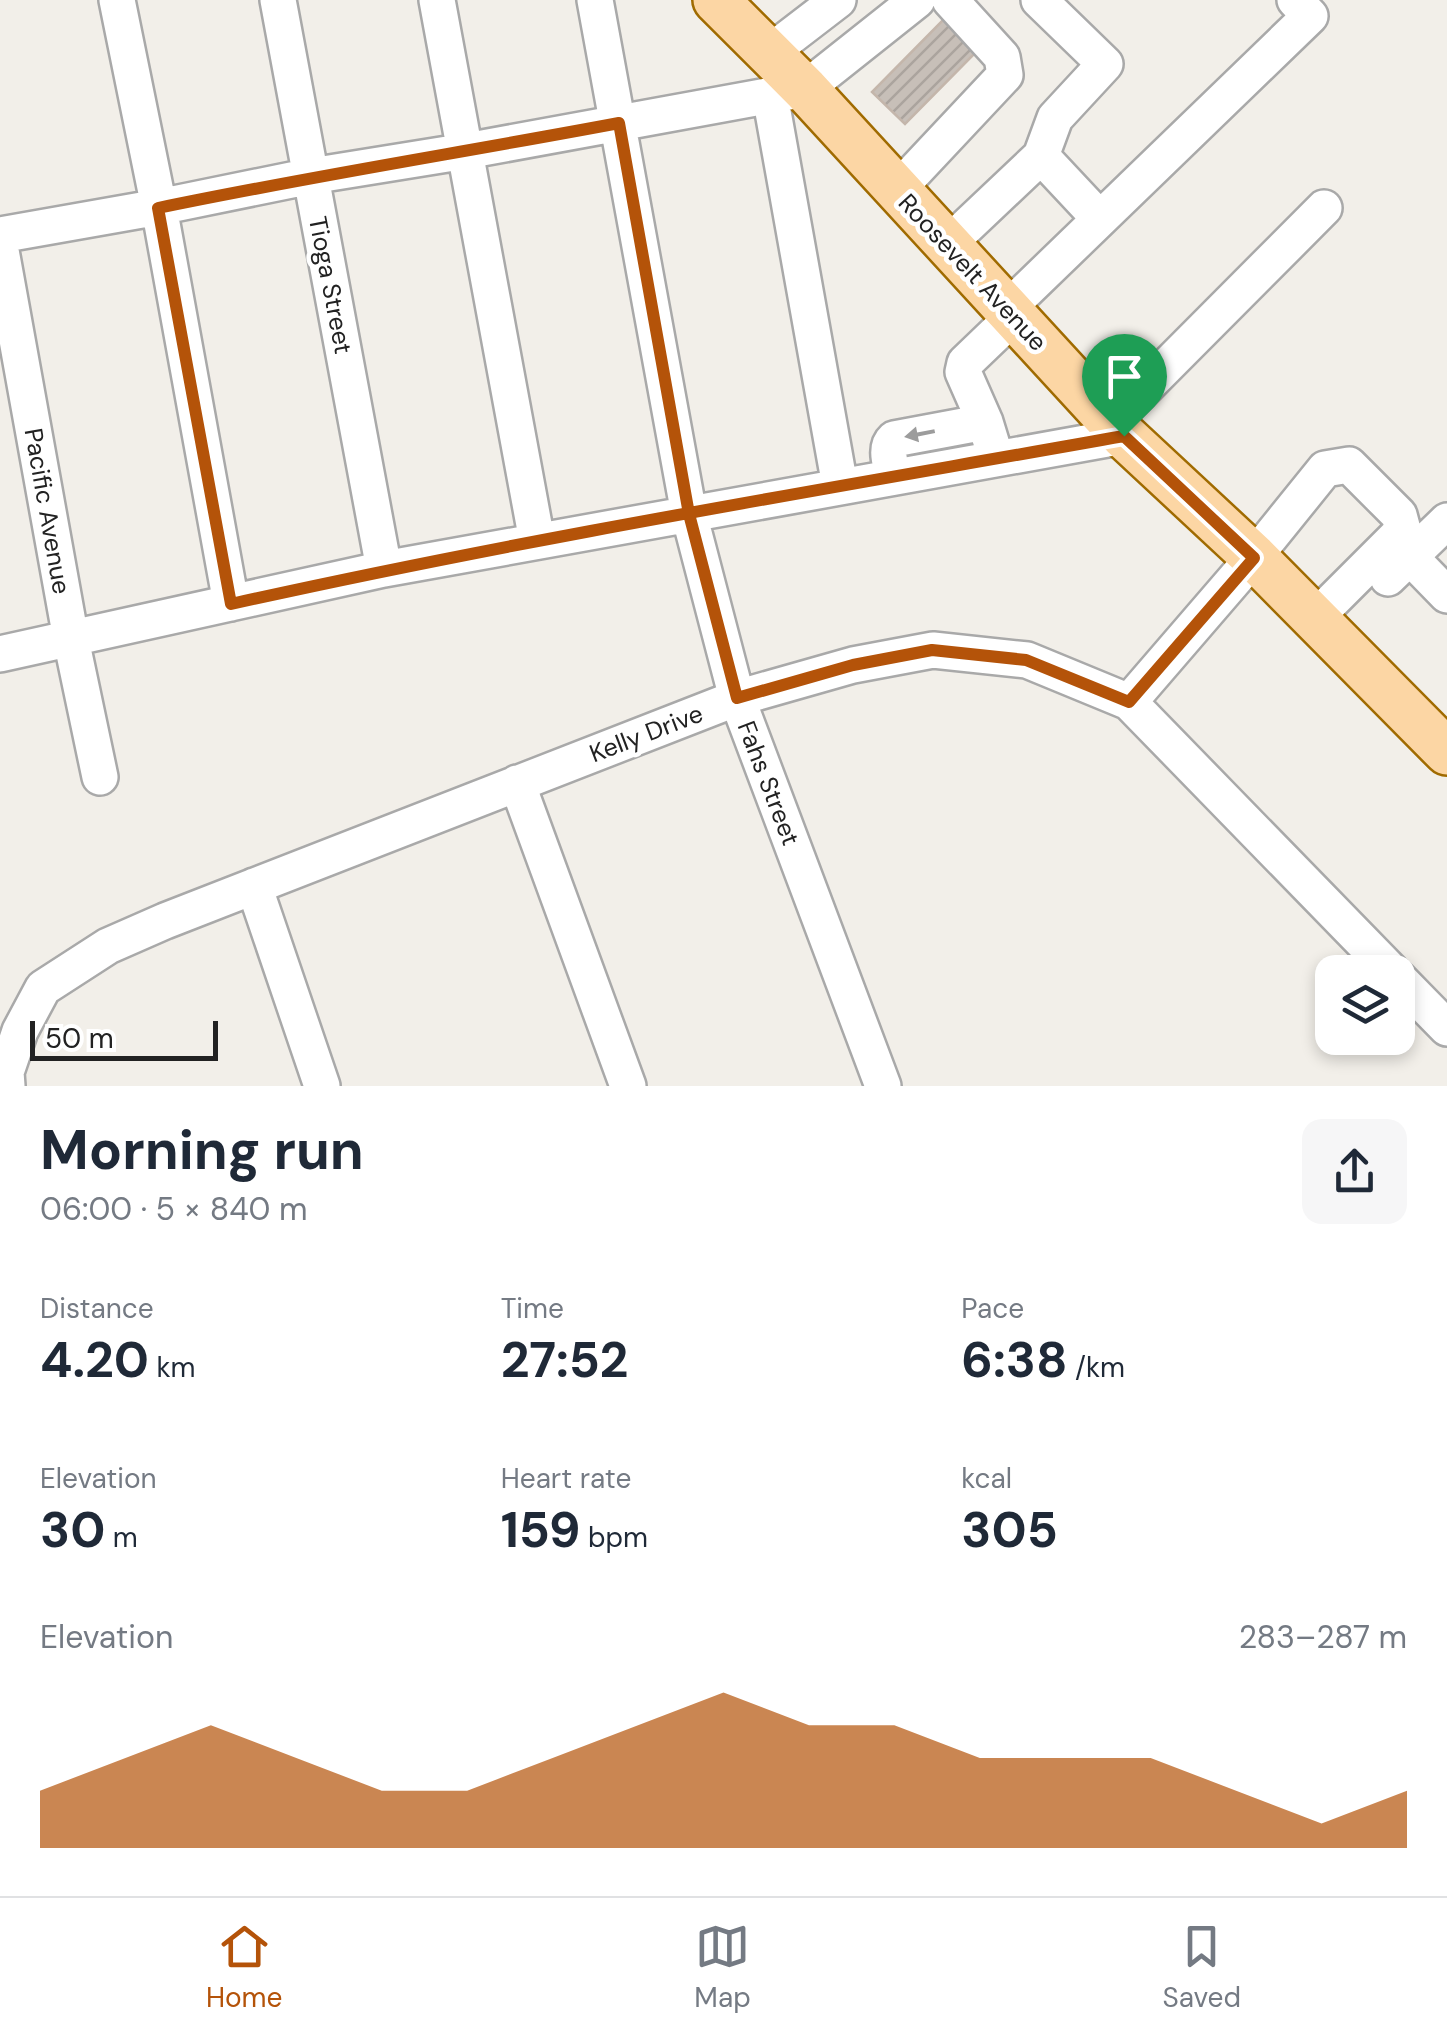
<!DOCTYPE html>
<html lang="en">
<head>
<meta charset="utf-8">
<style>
  :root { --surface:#fff; --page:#f6f6f7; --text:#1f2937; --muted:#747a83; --line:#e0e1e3; --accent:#b45309 }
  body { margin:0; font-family:"DM Sans",sans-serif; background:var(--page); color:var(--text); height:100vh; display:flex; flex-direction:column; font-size:38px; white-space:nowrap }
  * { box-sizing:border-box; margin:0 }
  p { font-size:32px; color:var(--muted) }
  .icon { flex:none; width:55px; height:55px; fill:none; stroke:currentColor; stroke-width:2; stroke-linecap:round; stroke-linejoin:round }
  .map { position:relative; height:1086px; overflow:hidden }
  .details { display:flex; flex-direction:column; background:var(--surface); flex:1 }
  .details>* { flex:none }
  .buttons { position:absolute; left:1315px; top:955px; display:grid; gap:20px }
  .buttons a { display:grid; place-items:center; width:100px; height:100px; border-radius:20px; background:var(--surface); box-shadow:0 5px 15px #0003; font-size:50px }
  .scale { position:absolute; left:30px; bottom:25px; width:188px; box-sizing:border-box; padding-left:10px; border:5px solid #222; border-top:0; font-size:28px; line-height:35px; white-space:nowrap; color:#222; -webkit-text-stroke:8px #fff; paint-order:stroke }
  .pin { position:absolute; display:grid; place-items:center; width:85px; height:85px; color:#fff; margin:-102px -42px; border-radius:50% 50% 50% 0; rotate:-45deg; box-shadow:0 0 10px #0007 }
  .pin .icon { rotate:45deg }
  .round { display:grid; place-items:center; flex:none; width:105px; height:105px; border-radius:20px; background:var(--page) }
  .head { display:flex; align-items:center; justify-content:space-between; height:170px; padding:0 40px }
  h1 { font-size:55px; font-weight:700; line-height:75px }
  .stats { display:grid; grid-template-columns:repeat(3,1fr); gap:15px; height:170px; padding:10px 40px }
  .stats div { display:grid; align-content:center }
  .stats b { font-size:50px; font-weight:700 }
  .stats small { font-size:28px; font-weight:400 }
  .stats p { font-size:28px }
  .chart { height:280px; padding:20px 40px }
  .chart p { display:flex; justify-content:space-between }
  .chart svg { width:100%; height:180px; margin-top:10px; fill:var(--accent); opacity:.7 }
  .tabs { display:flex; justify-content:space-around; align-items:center; height:140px; border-top:2px solid var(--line); background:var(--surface); font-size:28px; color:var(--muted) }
  .tabs a { display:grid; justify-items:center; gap:5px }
  .tabs .selected { color:var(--accent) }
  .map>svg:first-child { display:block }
  .building { fill:url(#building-hatch); stroke:#c4b6ab; stroke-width:2.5 }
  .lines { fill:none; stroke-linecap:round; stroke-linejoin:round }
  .minor-casing { stroke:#a9a9a9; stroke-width:40 }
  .major-casing { stroke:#a06b00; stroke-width:50 }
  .minor { stroke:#fff; stroke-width:35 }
  .major { stroke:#fcd6a4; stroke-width:45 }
  .oneway { fill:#9c9c9c }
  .route-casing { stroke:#fff; stroke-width:20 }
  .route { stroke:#b45309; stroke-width:12 }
  .labels { text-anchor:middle; stroke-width:9; stroke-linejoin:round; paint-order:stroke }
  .street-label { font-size:25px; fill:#222; stroke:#fff }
</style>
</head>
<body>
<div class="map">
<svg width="1447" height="1086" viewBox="0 0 1447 1086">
  <defs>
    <pattern id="building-hatch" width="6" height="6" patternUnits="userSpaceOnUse" patternTransform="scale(2.5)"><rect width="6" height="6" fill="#c7bfb8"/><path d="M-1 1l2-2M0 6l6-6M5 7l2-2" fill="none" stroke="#aba49e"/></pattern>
  </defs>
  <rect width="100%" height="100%" fill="#f2efe9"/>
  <!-- building -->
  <path class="building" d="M946 17 979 49 905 124 872 92Z"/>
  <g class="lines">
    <defs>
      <path id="minor" d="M117 0 159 207 231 603
        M278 0 384 569
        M437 0 537 541
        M595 0 689 514 737 698 883 1086
        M1039 0 1105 64 1055 118 1041 156
        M769 53 838 0
        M770 95 840 486
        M897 190 1005 75 1002 57 950 0
        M0 235 159 207 311 176 466 151 805 89 917 0
        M948 244 1041 156 1100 219
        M0 245 71 639 100 777
        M1007 309 1310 16 1295 0
        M1111 422 1324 208
        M996 458 985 422 963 372 965 363 1014 316
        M893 477C891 465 884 448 894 439L985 422
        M1410 557 1447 595
        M1388 578 1447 521
        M0 654 384 569 1124 436
        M1129 702 1254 557 1325 469 1349 465 1399 515 1403 530 1315 618
        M517 783 628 1086
        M254 886 322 1086
        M1398 978 1447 1028
        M7 1086 6 1072 20 1031 43 988 108 946 165 921 737 698 853 665 933 650 1027 660 1129 702 1392 972"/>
      <path id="major" d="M716 0 805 89 1124 436 1254 557 1447 752"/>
    </defs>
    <!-- minor casing -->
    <use href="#minor" class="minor-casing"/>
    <!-- major casing -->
    <use href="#major" class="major-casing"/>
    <!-- minor -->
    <use href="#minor" class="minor"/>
    <!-- major -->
    <use href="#major" class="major"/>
  </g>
  <!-- one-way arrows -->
  <defs><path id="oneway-solid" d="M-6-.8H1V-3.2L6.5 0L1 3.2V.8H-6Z" transform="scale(2.5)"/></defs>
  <use class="oneway" href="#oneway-solid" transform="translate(920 434) rotate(169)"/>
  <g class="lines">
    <defs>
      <path id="route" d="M1124 436C826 489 527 538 231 604L158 208C311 176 465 152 619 123L689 514 737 698 853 665 932 650 1026 660 1129 702 1254 558 1124 436"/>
    </defs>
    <!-- route casing -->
    <use href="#route" class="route-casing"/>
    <!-- route -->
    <use href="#route" class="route"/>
  </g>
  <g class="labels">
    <!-- street labels -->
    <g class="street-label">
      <text transform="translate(973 272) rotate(47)" y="9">Roosevelt Avenue</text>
      <text transform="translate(331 285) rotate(79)" y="9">Tioga Street</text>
      <text transform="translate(48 511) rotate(80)" y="9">Pacific Avenue</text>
      <text transform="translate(646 733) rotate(-21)" y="9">Kelly Drive</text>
      <text transform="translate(769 783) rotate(69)" y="9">Fahs Street</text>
    </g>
  </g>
</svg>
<div class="buttons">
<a><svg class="icon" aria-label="layers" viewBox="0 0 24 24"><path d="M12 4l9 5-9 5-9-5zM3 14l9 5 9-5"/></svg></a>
</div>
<div class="scale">50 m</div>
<div class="pin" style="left:1124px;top:436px;background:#1e9e55"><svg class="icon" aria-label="arrive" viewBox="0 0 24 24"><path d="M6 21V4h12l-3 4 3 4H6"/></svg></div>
</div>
<section class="details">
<div class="head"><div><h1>Morning run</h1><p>06:00 · 5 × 840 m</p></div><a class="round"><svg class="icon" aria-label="share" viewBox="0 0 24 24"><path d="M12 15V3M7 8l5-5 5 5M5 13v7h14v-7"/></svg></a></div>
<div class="stats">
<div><p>Distance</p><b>4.20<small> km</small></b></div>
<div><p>Time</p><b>27:52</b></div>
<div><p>Pace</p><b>6:38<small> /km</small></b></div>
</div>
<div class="stats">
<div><p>Elevation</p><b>30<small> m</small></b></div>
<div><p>Heart rate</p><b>159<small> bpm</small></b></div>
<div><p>kcal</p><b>305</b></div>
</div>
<div class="chart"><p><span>Elevation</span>283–287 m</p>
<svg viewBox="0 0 160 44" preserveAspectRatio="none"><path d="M0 44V30L10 22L20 14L30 22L40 30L50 30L60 22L70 14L80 6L90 14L100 14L110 22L120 22L130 22L140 30L150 38L160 30V44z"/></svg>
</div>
</section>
<nav class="tabs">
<a class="selected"><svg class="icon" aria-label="home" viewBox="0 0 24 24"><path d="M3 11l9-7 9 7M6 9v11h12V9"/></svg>Home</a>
<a><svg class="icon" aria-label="map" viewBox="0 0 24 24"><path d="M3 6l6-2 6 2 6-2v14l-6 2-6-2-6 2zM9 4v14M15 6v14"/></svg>Map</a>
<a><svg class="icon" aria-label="saved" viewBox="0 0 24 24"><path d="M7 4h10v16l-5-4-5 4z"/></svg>Saved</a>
</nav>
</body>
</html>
